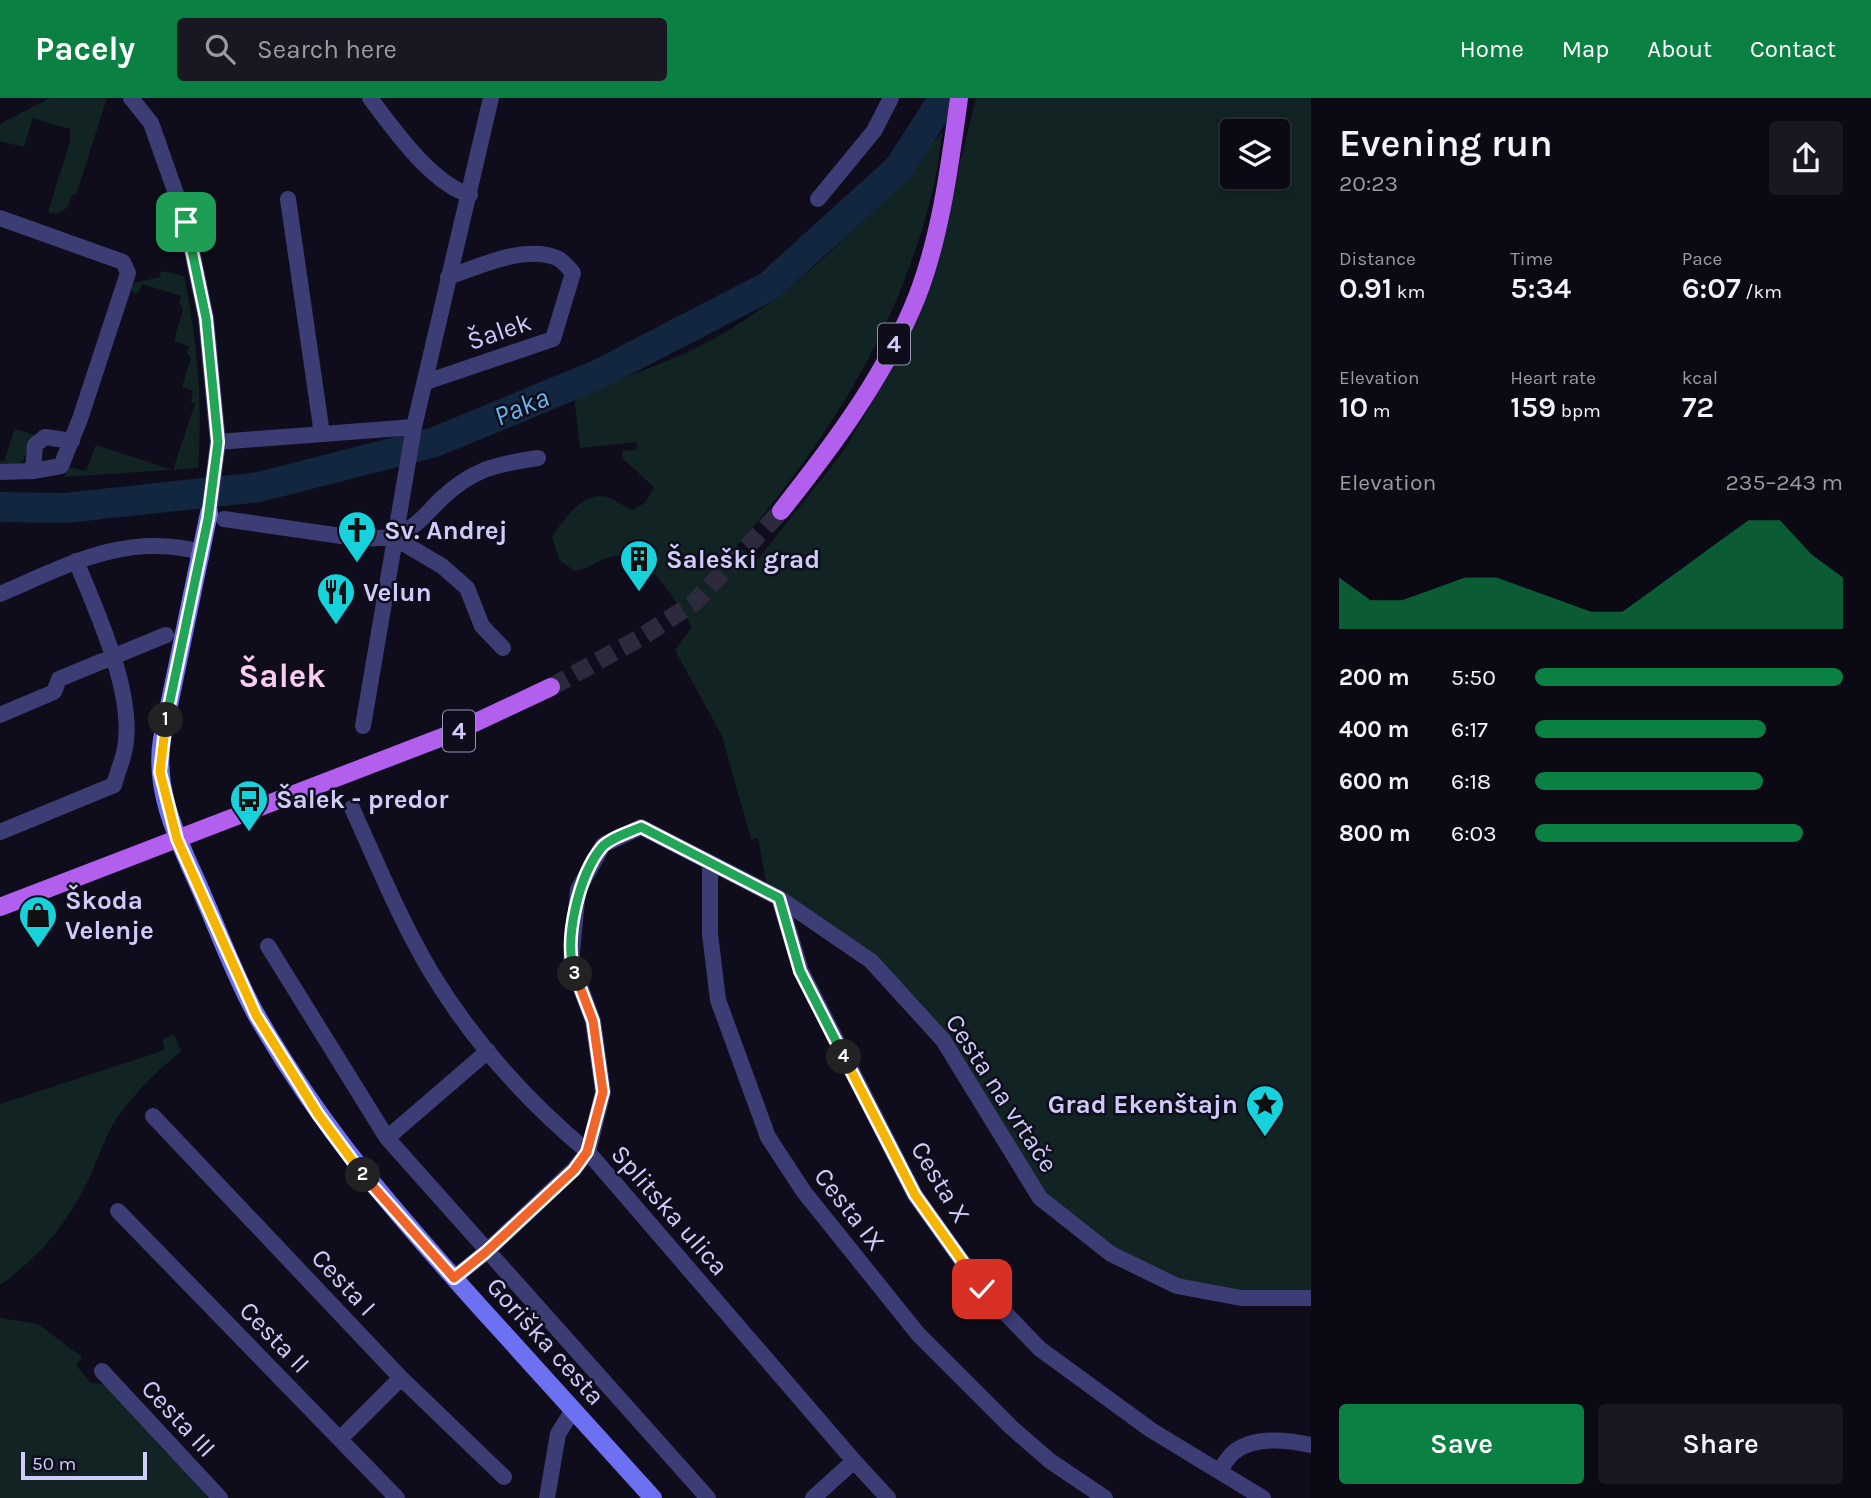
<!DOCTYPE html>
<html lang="en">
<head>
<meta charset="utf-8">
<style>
  :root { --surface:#0b0a14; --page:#191822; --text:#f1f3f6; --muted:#9a9aa0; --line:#2b2b34; --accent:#0b8043 }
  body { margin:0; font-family:Karla,sans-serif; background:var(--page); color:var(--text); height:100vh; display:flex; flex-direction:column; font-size:26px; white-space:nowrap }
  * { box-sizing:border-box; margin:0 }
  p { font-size:23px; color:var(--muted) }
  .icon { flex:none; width:38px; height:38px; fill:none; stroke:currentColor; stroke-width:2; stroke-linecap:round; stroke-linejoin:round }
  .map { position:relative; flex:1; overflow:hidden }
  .details { display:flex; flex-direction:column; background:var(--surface); width:560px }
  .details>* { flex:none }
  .tools { position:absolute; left:1220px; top:21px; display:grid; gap:14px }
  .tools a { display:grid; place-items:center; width:70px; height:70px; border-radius:7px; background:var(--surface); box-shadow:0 4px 10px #0003,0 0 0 2px var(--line); font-size:35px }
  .scale { position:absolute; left:21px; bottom:18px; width:126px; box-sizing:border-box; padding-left:7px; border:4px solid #cfccfa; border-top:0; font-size:19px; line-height:24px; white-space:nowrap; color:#cfccfa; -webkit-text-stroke:5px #0f0d1b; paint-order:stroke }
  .pin { position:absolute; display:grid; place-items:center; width:60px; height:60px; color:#fff; margin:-30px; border-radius:14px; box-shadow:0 4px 10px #0006 }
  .km { position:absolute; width:35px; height:35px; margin:-18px; border-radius:50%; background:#222; color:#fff; font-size:19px; line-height:35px; text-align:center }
  .round { display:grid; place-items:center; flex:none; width:74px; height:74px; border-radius:7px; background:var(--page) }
  .summary { display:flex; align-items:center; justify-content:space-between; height:119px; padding:0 28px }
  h1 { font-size:38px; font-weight:600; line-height:52px }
  .figures { display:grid; grid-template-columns:repeat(3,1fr); gap:10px; height:119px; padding:7px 28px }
  .figures div { display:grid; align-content:center }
  .figures b { font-size:30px; font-weight:600 }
  .figures small { font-size:19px; font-weight:400 }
  .figures p { font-size:19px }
  .chart { height:196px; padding:14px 28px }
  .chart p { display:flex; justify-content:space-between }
  .chart svg { width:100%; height:126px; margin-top:7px; fill:var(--accent); opacity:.7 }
  .action { display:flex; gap:14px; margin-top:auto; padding:14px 28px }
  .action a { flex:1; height:80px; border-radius:7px; background:var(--accent); color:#fff; font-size:28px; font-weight:600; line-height:80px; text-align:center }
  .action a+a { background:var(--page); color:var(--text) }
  ul { padding:0 28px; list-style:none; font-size:23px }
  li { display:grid; grid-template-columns:112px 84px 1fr; align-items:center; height:52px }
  li i { height:18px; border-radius:9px; background:var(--accent) }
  header { display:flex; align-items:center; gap:42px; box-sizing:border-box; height:98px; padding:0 35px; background:var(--accent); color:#fff }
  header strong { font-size:33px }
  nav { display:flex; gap:38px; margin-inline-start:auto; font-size:24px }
  .search { width:490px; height:63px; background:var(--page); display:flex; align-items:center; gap:18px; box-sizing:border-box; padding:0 24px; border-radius:7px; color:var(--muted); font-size:26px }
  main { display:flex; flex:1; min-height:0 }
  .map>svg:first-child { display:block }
  .green { fill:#112423; fill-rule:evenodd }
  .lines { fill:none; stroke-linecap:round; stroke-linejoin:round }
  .river { stroke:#12263f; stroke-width:30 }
  .primary-tunnel { stroke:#2c2a3c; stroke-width:18; stroke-dasharray:18 9; stroke-linecap:butt }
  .street { stroke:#3d3d75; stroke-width:16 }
  .secondary { stroke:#6d70f0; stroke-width:18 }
  .primary { stroke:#b25fee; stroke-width:18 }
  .split-1-casing { stroke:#fff; stroke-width:14 }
  .split-2-casing { stroke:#fff; stroke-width:14 }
  .split-3-casing { stroke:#fff; stroke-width:14 }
  .split-4-casing { stroke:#fff; stroke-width:14 }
  .split-5-casing { stroke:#fff; stroke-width:14 }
  .split-1 { stroke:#22a559; stroke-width:9 }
  .split-2 { stroke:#f5b400; stroke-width:9 }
  .split-3 { stroke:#f0652b; stroke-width:9 }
  .split-4 { stroke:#22a559; stroke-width:9 }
  .split-5 { stroke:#f5b400; stroke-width:9 }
  .labels { text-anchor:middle; stroke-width:5; stroke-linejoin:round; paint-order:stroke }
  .shield { fill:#0f0d1b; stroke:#9593b7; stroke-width:2 }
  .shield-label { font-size:24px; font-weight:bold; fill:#cfccfa }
  .street-label { font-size:26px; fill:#cfccfa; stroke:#0f0d1b }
  .poi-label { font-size:26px; font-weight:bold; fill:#cfccfa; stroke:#0f0d1b; text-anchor:start }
  .water-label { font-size:28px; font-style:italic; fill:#65b6ef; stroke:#0f0d1b }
  .district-label { font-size:33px; font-weight:bold; fill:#faceec; stroke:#0f0d1b }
</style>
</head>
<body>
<header>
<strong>Pacely</strong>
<div class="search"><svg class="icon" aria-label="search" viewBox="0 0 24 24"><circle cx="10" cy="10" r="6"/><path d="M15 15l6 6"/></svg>Search here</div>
<nav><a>Home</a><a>Map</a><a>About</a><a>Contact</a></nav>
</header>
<main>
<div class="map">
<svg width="1311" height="1400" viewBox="0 0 1311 1400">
  <rect width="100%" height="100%" fill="#0f0d1b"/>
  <!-- green -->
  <path class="green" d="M50 0H107L76 97 72 96 68 109 56 116 48 114 70 44V31L33 20 24 49 0 43V26Z
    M976 0H1311V1197L1276 1199 1173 1183 1122 1160 1042 1096 901 890 767 788 758 740 751 741 722 638 675 552 692 529C675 504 648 449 610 459 599 461 591 470 575 473L559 462 552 439C563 422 583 393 607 399 615 402 624 408 632 412L645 405 654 389 623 361 622 353 636 352 637 344 580 350 574 298C610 284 648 272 683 256 789 208 869 119 943 33 939 52 938 72 933 91 901 227 827 344 737 448L758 461 843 354 896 264 922 203 949 110ZM1232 33H1278V79H1232Z
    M161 173 184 178C197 241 203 305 198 370L64 379 69 369 86 373 96 347 173 372 195 306 191 304 193 293 182 289 191 260 187 254 189 248 174 243 183 211 179 205 181 198 142 186 139 193 135 196 131 192 134 185 160 179Z
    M15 331 35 337C20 358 31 370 0 370V362L4 363Z
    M174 936 181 953C156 974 133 996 115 1023 103 1043 96 1066 86 1087 65 1128 38 1160 0 1187V1006L156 955 165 951 162 942Z
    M0 1220 38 1226 82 1259 76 1267 91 1285 108 1286 208 1400H0Z"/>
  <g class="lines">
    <!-- river -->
    <path class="river" d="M0 409 65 410 259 389 435 344 599 276 769 188 899 70 944 0"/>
    <!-- primary-tunnel -->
    <path class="primary-tunnel" d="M551 589 638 541 694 505 781 413"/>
    <!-- street -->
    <path class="street" d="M131 0 151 25 186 124 206 220 218 344 209 415
      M370 0C394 32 431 85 470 97
      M288 101 322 336
      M818 101 874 33 891 0
      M0 120 123 164 128 175 80 321 61 368 33 373 35 347 45 339 72 343
      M426 284 553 241 573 175C569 170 563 163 557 160 524 146 479 169 448 179
      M218 344 414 329
      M0 374 33 373
      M224 421 362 441 393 439 442 468 467 490 482 528 503 550
      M393 439C418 428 422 420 440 402 472 371 496 366 538 360
      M0 496C68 467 125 434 201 454
      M0 617 54 594 59 581 166 537
      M363 628 414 329 491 0
      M352 710C377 765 400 822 431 874 472 942 527 1003 588 1054L854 1363
      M0 734 114 687C117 675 123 662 125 650 135 596 97 514 76 463
      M710 766V836L718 902 768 1039 804 1094 918 1236 1011 1329 1050 1363 1105 1400
      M779 800 801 873 915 1097 982 1191 1040 1251 1151 1332 1263 1400
      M268 848 387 1040 708 1400
      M153 1018 401 1280 504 1379
      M387 1040 488 953
      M118 1113 397 1400
      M454 1180 486 1154 574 1071 588 1054 603 994 593 923 571 864 578 792 603 747 641 729 779 800 871 863 943 942 1040 1100 1111 1156 1177 1188 1241 1200H1311
      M102 1273 220 1400
      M341 1340 401 1280
      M1220 1372C1224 1366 1229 1358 1234 1354 1254 1338 1288 1342 1311 1347
      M547 1400 558 1336 573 1312
      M813 1400 854 1363 888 1400"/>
    <!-- secondary -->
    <path class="secondary" d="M209 415 162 641C153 695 180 745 201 793 219 834 235 879 257 918 321 1030 394 1113 479 1208 537 1272 595 1336 653 1400"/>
    <!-- primary -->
    <path class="primary" d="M781 413C830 351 879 286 911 213 939 151 950 67 959 0
      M0 809 453 635 551 589"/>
  </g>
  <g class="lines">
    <defs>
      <path id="split-1" d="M166 622 208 421 218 344 206 220 186 124"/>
      <path id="split-2" d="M166 622 160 674 177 741 256 917 318 1016 363 1077"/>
      <path id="split-3" d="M363 1077 454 1180 486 1154 574 1072 587 1054 603 994 593 923 575 876"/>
      <path id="split-4" d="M575 876C563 843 579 776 602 749 610 740 630 734 641 729L779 800 800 873 844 959"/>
      <path id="split-5" d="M844 959 915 1097 982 1191"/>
    </defs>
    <!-- split-1 casing -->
    <use href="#split-1" class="split-1-casing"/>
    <!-- split-2 casing -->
    <use href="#split-2" class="split-2-casing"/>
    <!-- split-3 casing -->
    <use href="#split-3" class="split-3-casing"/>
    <!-- split-4 casing -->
    <use href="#split-4" class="split-4-casing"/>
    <!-- split-5 casing -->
    <use href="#split-5" class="split-5-casing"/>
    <!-- split-1 -->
    <use href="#split-1" class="split-1"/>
    <!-- split-2 -->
    <use href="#split-2" class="split-2"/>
    <!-- split-3 -->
    <use href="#split-3" class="split-3"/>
    <!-- split-4 -->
    <use href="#split-4" class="split-4"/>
    <!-- split-5 -->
    <use href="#split-5" class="split-5"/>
  </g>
  <!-- icons -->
  <defs>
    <symbol id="church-pin" viewBox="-11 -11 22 30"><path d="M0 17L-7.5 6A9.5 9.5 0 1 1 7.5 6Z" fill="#17d1db" stroke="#0f0d1b"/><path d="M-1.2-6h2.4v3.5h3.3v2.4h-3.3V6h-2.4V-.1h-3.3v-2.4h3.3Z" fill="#111"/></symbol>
    <symbol id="building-pin" viewBox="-11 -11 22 30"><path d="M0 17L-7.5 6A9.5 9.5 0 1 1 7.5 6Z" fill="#17d1db" stroke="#0f0d1b"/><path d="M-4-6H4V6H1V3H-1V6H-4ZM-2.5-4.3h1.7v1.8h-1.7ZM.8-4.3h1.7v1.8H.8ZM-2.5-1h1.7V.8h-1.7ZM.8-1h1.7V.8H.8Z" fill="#111"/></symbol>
    <symbol id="restaurant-pin" viewBox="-11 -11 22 30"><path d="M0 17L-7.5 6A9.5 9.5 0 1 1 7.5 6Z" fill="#17d1db" stroke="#0f0d1b"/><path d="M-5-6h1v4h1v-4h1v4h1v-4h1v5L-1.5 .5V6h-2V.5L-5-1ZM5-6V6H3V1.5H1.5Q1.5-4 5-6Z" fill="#111"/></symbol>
    <symbol id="bus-pin" viewBox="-11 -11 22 30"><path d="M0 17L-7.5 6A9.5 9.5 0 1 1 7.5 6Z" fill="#17d1db" stroke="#0f0d1b"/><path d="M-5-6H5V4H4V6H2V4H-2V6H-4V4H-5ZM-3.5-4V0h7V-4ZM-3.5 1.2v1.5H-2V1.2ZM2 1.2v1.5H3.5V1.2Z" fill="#111"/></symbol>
    <symbol id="shop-pin" viewBox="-11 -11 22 30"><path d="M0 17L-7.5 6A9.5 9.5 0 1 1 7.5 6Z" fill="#17d1db" stroke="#0f0d1b"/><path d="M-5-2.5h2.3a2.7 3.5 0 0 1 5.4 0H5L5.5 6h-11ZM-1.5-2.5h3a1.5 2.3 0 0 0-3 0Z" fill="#111"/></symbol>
    <symbol id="sight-pin" viewBox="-11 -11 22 30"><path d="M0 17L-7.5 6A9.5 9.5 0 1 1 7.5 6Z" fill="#17d1db" stroke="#0f0d1b"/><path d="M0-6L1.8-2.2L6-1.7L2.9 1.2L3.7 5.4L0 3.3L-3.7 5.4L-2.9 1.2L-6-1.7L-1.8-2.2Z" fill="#111"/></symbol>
  </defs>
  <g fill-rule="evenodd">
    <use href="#church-pin" x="335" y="410" width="44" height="60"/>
    <use href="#building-pin" x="617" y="439" width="44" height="60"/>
    <use href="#restaurant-pin" x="314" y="472" width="44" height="60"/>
    <use href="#bus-pin" x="227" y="679" width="44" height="60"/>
    <use href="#shop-pin" x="16" y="795" width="44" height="60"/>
    <use href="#sight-pin" x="1243" y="984" width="44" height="60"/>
  </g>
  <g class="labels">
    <!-- shield labels -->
    <g class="shield">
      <rect x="878" y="225.5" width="32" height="41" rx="5"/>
      <rect x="443" y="612.5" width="32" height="41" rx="5"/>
    </g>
    <g class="shield-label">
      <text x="894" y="254">4</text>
      <text x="459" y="641">4</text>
    </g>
    <!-- street labels -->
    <g class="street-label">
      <text transform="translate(499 233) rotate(-19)" y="9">Šalek</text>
      <text transform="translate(1002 995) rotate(57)" y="9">Cesta na vrtače</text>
      <text transform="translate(941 1084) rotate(59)" y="9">Cesta X</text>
      <text transform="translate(850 1111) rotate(52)" y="9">Cesta IX</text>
      <text transform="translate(670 1112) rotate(49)" y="9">Splitska ulica</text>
      <text transform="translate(344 1184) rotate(47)" y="9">Cesta I</text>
      <text transform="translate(275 1239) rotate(46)" y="9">Cesta II</text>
      <text transform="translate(546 1243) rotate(48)" y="9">Goriška cesta</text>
      <text transform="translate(179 1320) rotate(47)" y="9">Cesta III</text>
    </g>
    <!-- poi labels -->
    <g class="poi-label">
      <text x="384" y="441">Sv. Andrej</text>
      <text x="666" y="470">Šaleški grad</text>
      <text x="363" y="503">Velun</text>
      <text x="276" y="710">Šalek - predor</text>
      <text x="65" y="811">Škoda<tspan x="65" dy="30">Velenje</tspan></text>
      <text x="1238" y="1015" text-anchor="end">Grad Ekenštajn</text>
    </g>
    <!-- water labels -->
    <g class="water-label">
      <text transform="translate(521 308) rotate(-23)" y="10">Paka</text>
    </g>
    <!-- district labels -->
    <g class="district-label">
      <text x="282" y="589">Šalek</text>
    </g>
  </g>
</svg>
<div class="tools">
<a><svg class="icon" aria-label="layers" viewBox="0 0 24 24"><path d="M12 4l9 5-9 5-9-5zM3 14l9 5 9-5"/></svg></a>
</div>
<div class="scale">50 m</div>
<div class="pin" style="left:186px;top:124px;background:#1e9e55"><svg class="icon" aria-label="arrive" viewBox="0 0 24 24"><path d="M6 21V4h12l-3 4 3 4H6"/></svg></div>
<div class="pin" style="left:982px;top:1191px;background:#d93025"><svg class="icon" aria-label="check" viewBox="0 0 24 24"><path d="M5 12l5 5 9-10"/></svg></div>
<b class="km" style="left:166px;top:622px">1</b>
<b class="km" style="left:363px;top:1077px">2</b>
<b class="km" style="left:575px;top:876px">3</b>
<b class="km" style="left:844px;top:959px">4</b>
</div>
<section class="details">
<div class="summary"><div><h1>Evening run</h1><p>20:23</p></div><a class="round"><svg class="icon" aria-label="share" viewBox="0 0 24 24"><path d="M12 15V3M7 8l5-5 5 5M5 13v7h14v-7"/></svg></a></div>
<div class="figures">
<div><p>Distance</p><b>0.91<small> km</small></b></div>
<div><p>Time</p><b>5:34</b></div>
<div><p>Pace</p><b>6:07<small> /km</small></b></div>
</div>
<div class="figures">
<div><p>Elevation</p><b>10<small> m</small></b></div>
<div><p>Heart rate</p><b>159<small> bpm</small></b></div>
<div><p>kcal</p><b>72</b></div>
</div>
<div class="chart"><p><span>Elevation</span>235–243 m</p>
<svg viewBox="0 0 160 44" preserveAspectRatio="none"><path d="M0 44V26L10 34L20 34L30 30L40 26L50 26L60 30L70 34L80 38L90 38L100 30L110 22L120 14L130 6L140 6L150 18L160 26V44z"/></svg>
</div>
<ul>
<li><b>200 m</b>5:50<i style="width:100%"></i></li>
<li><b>400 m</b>6:17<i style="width:75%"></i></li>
<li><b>600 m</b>6:18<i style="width:74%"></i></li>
<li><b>800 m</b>6:03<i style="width:87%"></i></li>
</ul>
<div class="action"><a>Save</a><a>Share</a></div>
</section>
</main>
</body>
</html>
